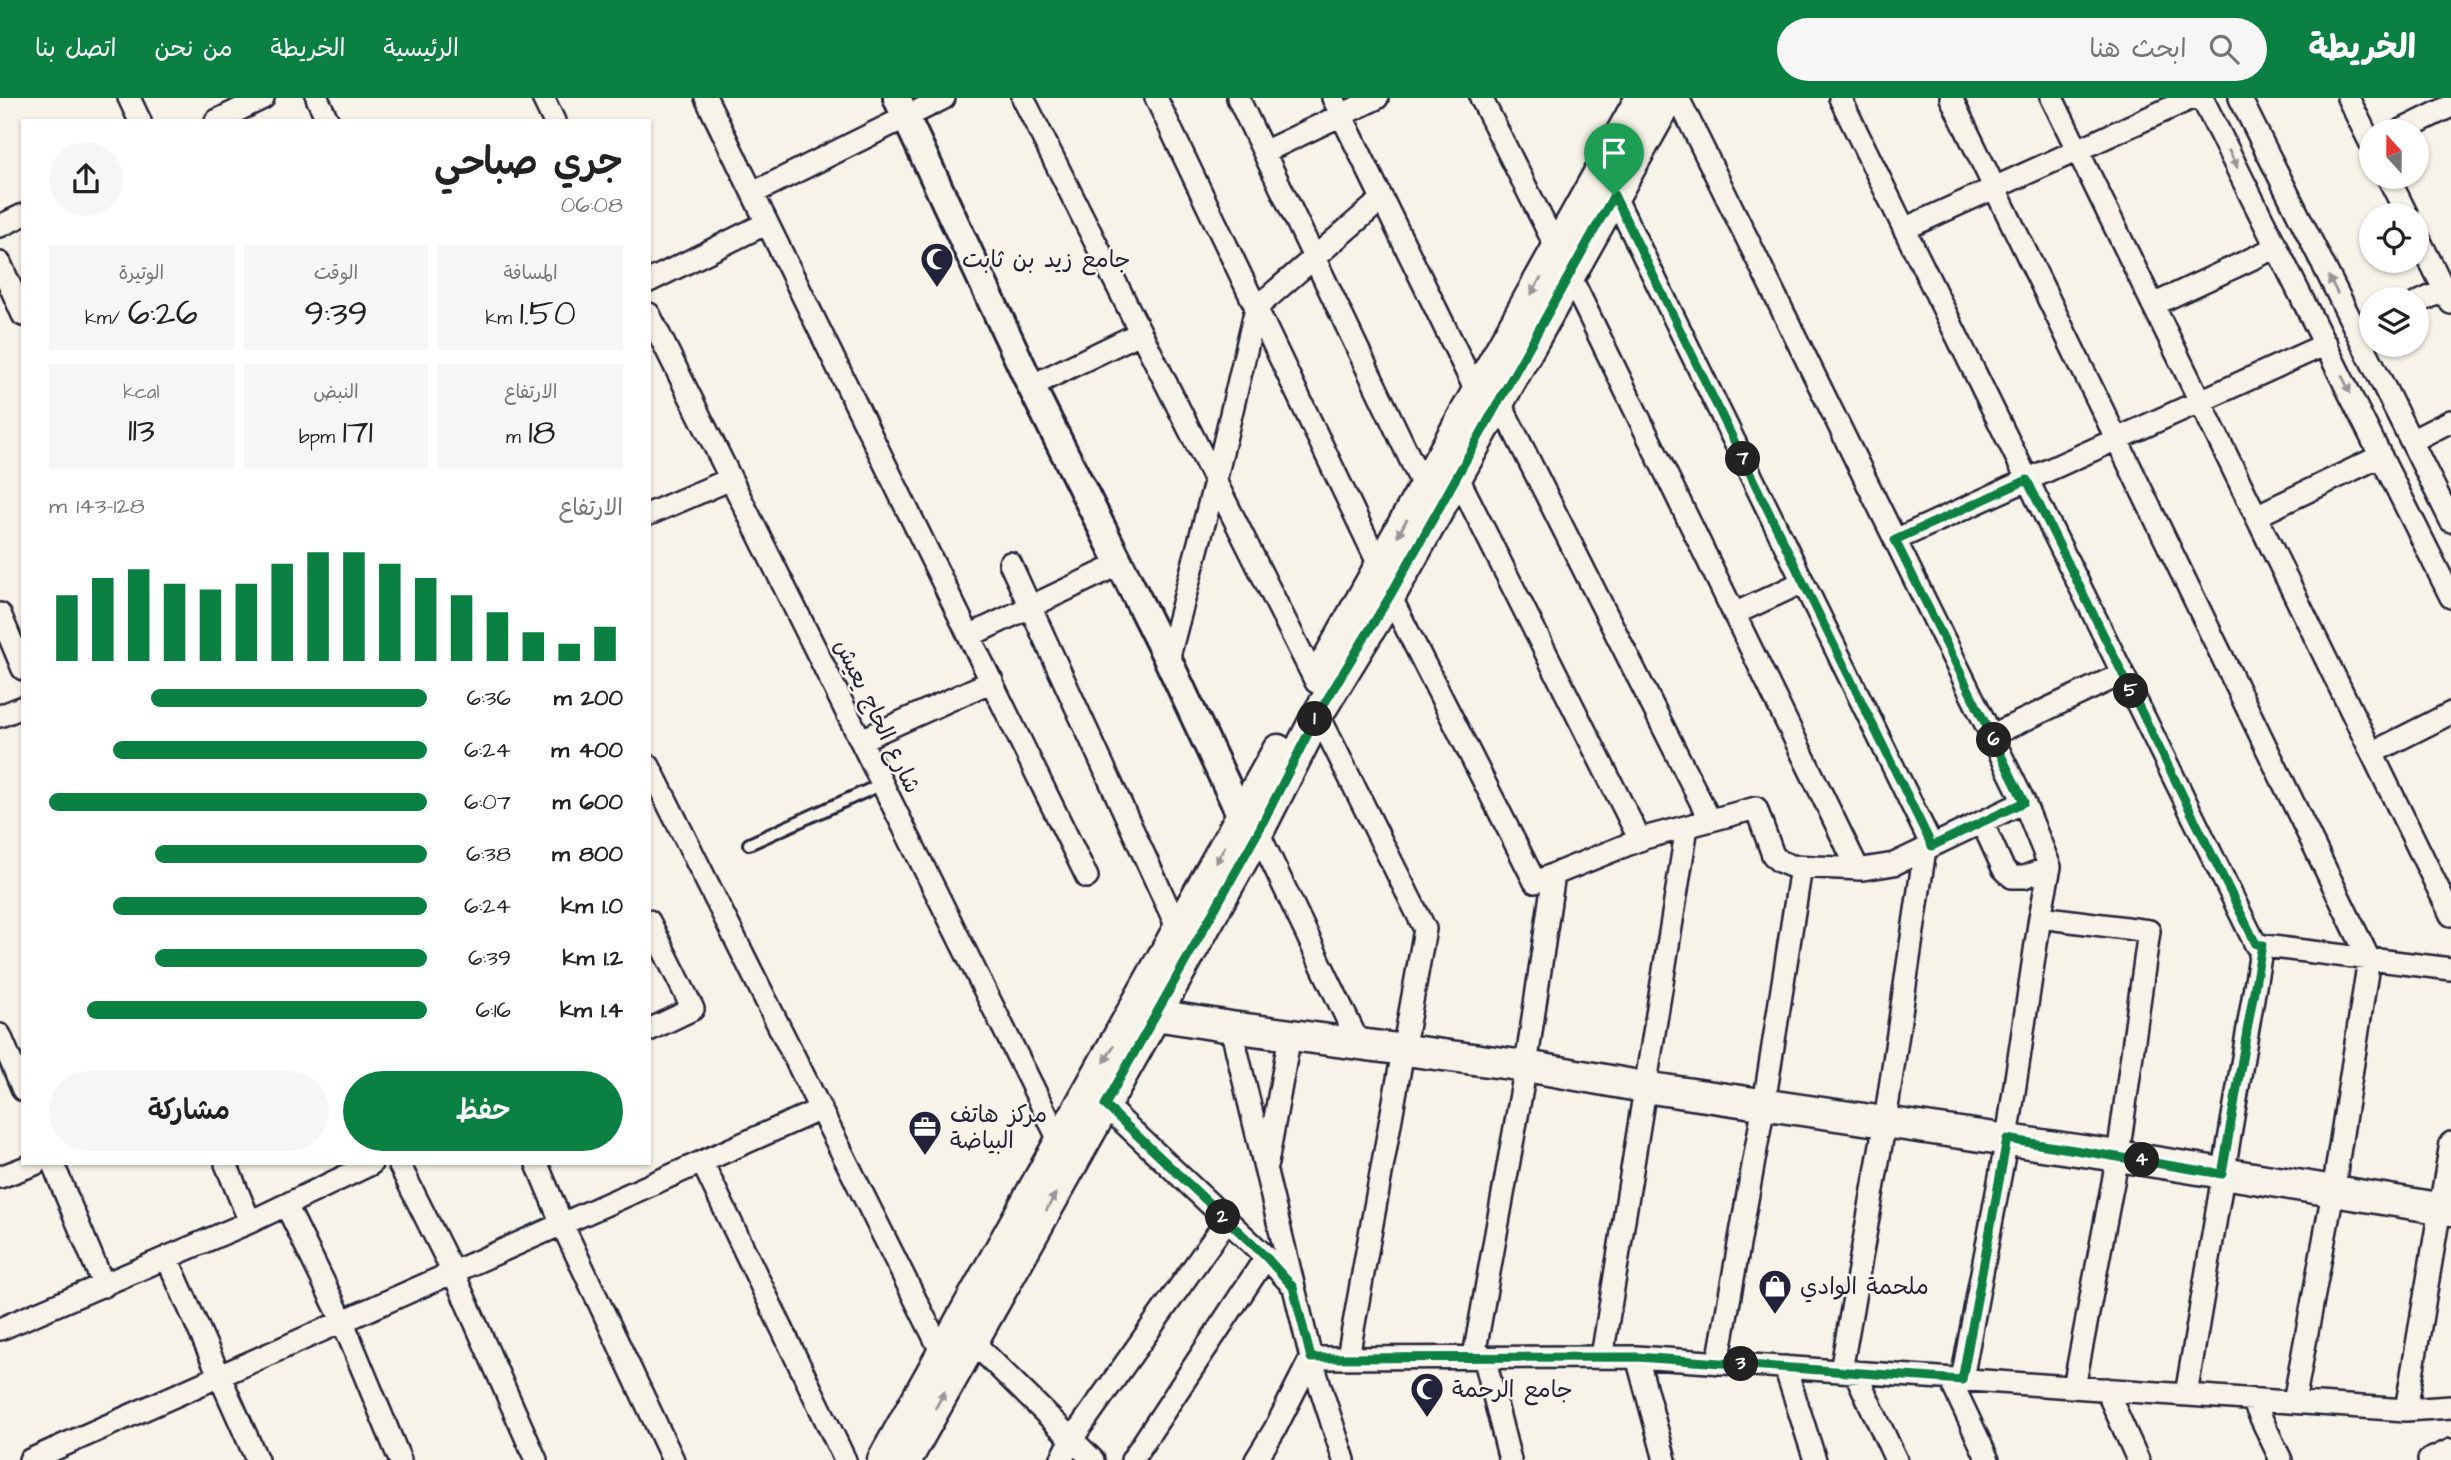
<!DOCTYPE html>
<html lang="ar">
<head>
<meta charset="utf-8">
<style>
  :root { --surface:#fff; --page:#f6f6f6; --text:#222; --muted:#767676; --accent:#0b8043 }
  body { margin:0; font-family:"Architects Daughter","Playpen Sans Arabic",sans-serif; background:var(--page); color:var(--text); direction:rtl; height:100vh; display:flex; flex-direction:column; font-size:26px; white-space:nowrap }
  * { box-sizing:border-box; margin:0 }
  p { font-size:23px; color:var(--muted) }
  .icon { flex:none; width:38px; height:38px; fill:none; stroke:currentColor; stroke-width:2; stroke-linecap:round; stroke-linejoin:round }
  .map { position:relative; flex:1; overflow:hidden; direction:ltr }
  .details { position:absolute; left:21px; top:21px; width:630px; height:1046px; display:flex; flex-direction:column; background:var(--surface); border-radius:0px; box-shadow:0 2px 5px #0004; direction:rtl }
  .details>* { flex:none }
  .needle { width:46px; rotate:339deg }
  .tools { position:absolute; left:2359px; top:21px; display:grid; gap:14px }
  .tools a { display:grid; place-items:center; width:70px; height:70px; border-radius:50%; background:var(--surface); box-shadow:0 2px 5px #0004; font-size:35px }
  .pin { position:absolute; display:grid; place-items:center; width:60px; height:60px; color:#fff; margin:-72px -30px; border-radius:50% 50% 50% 0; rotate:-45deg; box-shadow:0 0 7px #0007 }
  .pin .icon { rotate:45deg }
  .km { position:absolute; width:35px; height:35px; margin:-18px; border-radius:50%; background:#222; color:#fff; font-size:19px; line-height:35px; text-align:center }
  .round { display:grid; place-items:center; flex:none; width:74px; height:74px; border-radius:37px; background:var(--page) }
  .summary { display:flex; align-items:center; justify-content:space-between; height:119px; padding:0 28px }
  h1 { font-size:38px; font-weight:600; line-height:52px }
  .metrics { display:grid; grid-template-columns:repeat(3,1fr); gap:10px; height:119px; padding:7px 28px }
  .metrics div { display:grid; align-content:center; border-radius:0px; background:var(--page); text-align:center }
  .metrics b { font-size:35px; font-weight:600 }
  .metrics small { font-size:19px; font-weight:400 }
  .metrics p { font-size:19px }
  .chart { height:196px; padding:14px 28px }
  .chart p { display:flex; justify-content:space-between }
  .chart svg { width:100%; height:126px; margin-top:7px; stroke:var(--accent); stroke-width:6 }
  .cta { display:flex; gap:14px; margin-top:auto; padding:14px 28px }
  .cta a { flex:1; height:80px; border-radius:42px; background:var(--accent); color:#fff; font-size:28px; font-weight:600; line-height:80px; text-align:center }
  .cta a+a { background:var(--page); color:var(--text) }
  ul { padding:0 28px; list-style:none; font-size:23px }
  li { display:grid; grid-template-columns:112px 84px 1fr; align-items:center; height:52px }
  li i { height:18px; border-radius:9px; background:var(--accent) }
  header { display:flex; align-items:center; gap:42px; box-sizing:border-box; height:98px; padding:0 35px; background:var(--accent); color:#fff }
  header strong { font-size:33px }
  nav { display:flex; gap:38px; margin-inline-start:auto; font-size:24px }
  .search { width:490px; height:63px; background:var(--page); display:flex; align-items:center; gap:18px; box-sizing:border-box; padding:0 24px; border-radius:38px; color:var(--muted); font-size:26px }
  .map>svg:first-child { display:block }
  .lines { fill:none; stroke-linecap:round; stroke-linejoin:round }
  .service-casing { stroke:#22223b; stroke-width:16 }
  .minor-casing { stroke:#22223b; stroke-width:26 }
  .tertiary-casing { stroke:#22223b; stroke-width:32 }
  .secondary-casing { stroke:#22223b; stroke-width:35 }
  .service { stroke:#f7f3e8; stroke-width:10 }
  .minor { stroke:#f7f3e8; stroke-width:21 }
  .tertiary { stroke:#f7f3e8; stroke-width:26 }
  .secondary { stroke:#f7f3e8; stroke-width:30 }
  .oneway { fill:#97959a }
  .route-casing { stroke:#fff; stroke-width:14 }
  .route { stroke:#0b8043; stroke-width:9 }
  .labels { text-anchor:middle; stroke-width:5; stroke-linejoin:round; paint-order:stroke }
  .poi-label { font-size:23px; fill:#22223b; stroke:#f7f3e8; text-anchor:start }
  .street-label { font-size:23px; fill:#22223b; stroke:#f7f3e8 }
</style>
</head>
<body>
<header>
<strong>الخريطة</strong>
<div class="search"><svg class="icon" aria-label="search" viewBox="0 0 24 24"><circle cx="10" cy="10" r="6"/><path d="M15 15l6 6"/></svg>ابحث هنا</div>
<nav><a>الرئيسية</a><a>الخريطة</a><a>من نحن</a><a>اتصل بنا</a></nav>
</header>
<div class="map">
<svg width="2451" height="1362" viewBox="0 0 2451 1362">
  <rect width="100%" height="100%" fill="#f7f3e8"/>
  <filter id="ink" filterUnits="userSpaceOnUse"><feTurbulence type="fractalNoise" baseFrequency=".0143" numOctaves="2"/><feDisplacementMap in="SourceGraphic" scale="14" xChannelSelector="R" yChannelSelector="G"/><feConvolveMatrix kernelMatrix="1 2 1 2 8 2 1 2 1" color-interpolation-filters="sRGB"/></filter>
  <g filter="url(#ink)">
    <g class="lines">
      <defs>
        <path id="service" d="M749 746 882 686"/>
        <path id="minor" d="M129 0 140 23
          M317 0 328 23
          M543 0 554 23
          M706 0 1087 779
          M1023 0 1316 584
          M1156 0 1380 469
          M1238 0 1424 390
          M1333 0 1477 295
          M1481 0 1557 151
          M1678 0 2024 704 2050 769 2040 819 2007 1041 1962 1281
          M1840 0 2256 847 2451 871
          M1951 0 2369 861 2333 1094 2294 1304
          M2052 0 2451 817
          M2202 0 2451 499
          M2240 0 2451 423
          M2348 0 2371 46
          M216 23 263 0
          M2400 33 2451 8
          M1264 54 1377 0
          M2388 79 2407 117
          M753 95 944 0
          M1614 97 1932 748
          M0 128 23 117
          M1904 131 2192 0
          M2417 137 2451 205
          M0 165 23 217
          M1570 178 1858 771
          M649 183 767 125
          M2417 205 2451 189
          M2153 207 2277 149
          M649 216 1060 1044
          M1031 288 1140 235
          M1499 303 1710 722
          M2411 343 2451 323
          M1457 378 1640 742
          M649 416 731 381
          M2256 418 2381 358
          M1895 442 2326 246
          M1010 465 1178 831
          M1390 498 1535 784 1644 740 1756 710 1773 757 1779 763 1791 768 1863 771 1894 766 2024 704
          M0 516 23 571
          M1734 516 1803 484
          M969 538 1120 466
          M1168 562 1215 384 1256 210 1382 101
          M1318 616 1425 831 1348 1259
          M0 618 23 609
          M1992 637 2122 576
          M861 642 992 583
          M2372 655 2451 615
          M649 668 942 1255
          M1982 724 2003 770 2012 779H2024L2050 769
          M1258 734 1359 946
          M2040 819 2149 833 2118 1058 2074 1289
          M649 823 693 911 649 932
          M1231 929 1311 1260 1344 1362
          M0 937 23 992
          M1105 1007 1266 1159 1290 1185
          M702 1064 845 1362
          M1267 1065 1290 937
          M53 1066 104 1188
          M226 1066 250 1124
          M399 1066 453 1174 536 1362
          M537 1066 562 1126 673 1362
          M0 1079 35 1066
          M286 1107 342 1222 400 1362
          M167 1160 257 1362
          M0 1231 250 1124 371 1066
          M973 1244 1093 1362
          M1474 1258 1526 968 1554 776
          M1484 1258 1510 1362
          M1602 1259 1687 729
          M1637 1259 1665 1362
          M1718 1265 1764 1006 1801 769
          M1785 1269 1815 1362
          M1841 1273 1885 1024 1925 751
          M1855 1274 1896 1362
          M1950 1281 1988 1362
          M2106 1291 2138 1362
          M2186 1297 2262 847
          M2252 1301 2281 1362
          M2406 1312 2451 1045
          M30 1362 821 1011
          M1061 1362 1072 1341 1227 1122
          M1132 1362 1266 1159
          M1256 1362 1275 1331 1311 1260 1637 1259 2406 1312 2451 1309
          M2429 1362 2451 1352"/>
        <path id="tertiary" d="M897 0 1031 288 1168 562 1241 718"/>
        <path id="secondary" d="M1326 565 1641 0
          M1156 917 1231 929 1526 968 1644 989 2118 1058 2451 1112
          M883 1362 1278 652
          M906 1362 1258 734 1318 616 1390 498 1669 0"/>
      </defs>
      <!-- service casing -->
      <use href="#service" class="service-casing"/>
      <!-- minor casing -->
      <use href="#minor" class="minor-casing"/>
      <!-- tertiary casing -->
      <use href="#tertiary" class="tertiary-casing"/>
      <!-- secondary casing -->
      <use href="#secondary" class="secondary-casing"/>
      <!-- service -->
      <use href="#service" class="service"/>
      <!-- minor -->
      <use href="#minor" class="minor"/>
      <!-- tertiary -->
      <use href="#tertiary" class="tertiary"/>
      <!-- secondary -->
      <use href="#secondary" class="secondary"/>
    </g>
    <!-- one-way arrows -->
    <defs><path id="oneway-solid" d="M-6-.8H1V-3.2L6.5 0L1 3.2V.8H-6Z" transform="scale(1.75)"/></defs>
    <g class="oneway">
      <use href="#oneway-solid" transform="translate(2233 61) rotate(63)"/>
      <use href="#oneway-solid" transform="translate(2333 187) rotate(-117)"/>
      <use href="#oneway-solid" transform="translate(1536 188) rotate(119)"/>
      <use href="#oneway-solid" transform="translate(2346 286) rotate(64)"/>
      <use href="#oneway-solid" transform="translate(1402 430) rotate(119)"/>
      <use href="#oneway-solid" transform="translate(1220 757) rotate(119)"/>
      <use href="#oneway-solid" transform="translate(1109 956) rotate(119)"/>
      <use href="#oneway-solid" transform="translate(1051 1104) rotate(-61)"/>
      <use href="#oneway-solid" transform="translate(940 1302) rotate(-61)"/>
    </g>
  </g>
  <g class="lines" filter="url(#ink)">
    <defs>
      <path id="route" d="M1614 97 1932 748 2024 704 1895 442 2027 382 2256 846 2262 847 2222 1076 2007 1041 1962 1282 1637 1259 1311 1260 1293 1189 1266 1159 1105 1007 1258 734 1318 616 1390 498Z"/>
    </defs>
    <!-- route casing -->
    <use href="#route" class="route-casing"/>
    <!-- route -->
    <use href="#route" class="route"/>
  </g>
  <!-- icons -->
  <defs>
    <symbol id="mosque-pin" viewBox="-11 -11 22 30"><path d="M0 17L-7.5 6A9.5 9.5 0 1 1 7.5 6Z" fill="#22223b" stroke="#f7f3e8"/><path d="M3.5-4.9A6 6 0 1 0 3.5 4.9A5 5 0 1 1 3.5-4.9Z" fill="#fff"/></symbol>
    <symbol id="office-pin" viewBox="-11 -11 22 30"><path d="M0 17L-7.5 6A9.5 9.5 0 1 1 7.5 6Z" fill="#22223b" stroke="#f7f3e8"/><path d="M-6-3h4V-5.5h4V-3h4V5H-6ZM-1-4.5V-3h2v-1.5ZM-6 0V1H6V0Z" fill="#fff"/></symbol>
    <symbol id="shop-pin" viewBox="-11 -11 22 30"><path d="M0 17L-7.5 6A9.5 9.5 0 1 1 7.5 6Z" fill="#22223b" stroke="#f7f3e8"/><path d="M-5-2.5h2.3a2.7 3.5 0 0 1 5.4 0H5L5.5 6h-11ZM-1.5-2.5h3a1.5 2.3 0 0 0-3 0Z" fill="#fff"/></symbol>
  </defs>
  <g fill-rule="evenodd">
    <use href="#mosque-pin" x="918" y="142" width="38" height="52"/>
    <use href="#office-pin" x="906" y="1010" width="38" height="52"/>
    <use href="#shop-pin" x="1756" y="1169" width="38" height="52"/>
    <use href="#mosque-pin" x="1408" y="1272" width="38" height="52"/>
  </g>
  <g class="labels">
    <!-- poi labels -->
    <g class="poi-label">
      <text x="962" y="169">جامع زيد بن ثابت</text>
      <text x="950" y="1024">مركز هاتف<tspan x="950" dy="26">البياضة</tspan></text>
      <text x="1800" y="1196">ملحمة الوادي</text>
      <text x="1452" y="1299">جامع الرحمة</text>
    </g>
    <!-- street labels -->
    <g class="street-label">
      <text transform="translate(878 618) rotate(64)" y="8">شارع الحاج يعيش</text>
    </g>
  </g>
</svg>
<div class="tools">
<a><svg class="needle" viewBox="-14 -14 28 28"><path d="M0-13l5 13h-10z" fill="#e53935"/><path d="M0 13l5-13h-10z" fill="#767676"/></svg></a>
<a><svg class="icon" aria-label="locate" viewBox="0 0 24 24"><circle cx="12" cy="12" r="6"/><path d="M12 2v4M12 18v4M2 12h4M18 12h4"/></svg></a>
<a><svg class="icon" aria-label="layers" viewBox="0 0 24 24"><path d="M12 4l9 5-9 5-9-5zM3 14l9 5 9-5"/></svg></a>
</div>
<div class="pin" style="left:1614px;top:97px;background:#1e9e55"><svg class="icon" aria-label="arrive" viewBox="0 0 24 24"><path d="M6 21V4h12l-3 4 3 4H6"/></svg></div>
<b class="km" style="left:1315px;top:621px">1</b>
<b class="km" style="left:1223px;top:1119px">2</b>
<b class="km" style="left:1741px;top:1266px">3</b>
<b class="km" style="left:2142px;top:1062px">4</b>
<b class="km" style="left:2131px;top:593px">5</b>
<b class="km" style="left:1994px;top:642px">6</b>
<b class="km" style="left:1743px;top:361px">7</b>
<section class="details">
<div class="summary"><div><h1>جري صباحي</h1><p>06:08</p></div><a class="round"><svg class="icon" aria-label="share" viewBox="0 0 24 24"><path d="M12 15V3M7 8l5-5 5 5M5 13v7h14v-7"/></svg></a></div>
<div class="metrics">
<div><p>المسافة</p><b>1.50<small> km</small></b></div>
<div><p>الوقت</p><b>9:39</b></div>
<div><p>الوتيرة</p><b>6:26<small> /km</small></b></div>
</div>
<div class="metrics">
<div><p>الارتفاع</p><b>18<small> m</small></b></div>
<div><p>النبض</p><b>171<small> bpm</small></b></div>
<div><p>kcal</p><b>113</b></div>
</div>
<div class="chart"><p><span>الارتفاع</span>128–143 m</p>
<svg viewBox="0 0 160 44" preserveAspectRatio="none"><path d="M5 44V21M15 44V15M25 44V12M35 44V17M45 44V19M55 44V17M65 44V10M75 44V6M85 44V6M95 44V10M105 44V15M115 44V21M125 44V27M135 44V34M145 44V38M155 44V32"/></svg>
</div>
<ul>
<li><b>200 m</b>6:36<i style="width:73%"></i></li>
<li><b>400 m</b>6:24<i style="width:83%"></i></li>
<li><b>600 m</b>6:07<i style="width:100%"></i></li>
<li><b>800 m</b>6:38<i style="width:72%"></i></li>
<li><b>1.0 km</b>6:24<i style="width:83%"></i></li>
<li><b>1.2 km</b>6:39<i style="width:72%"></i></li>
<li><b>1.4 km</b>6:16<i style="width:90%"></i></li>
</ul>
<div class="cta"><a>حفظ</a><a>مشاركة</a></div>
</section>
</div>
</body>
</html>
